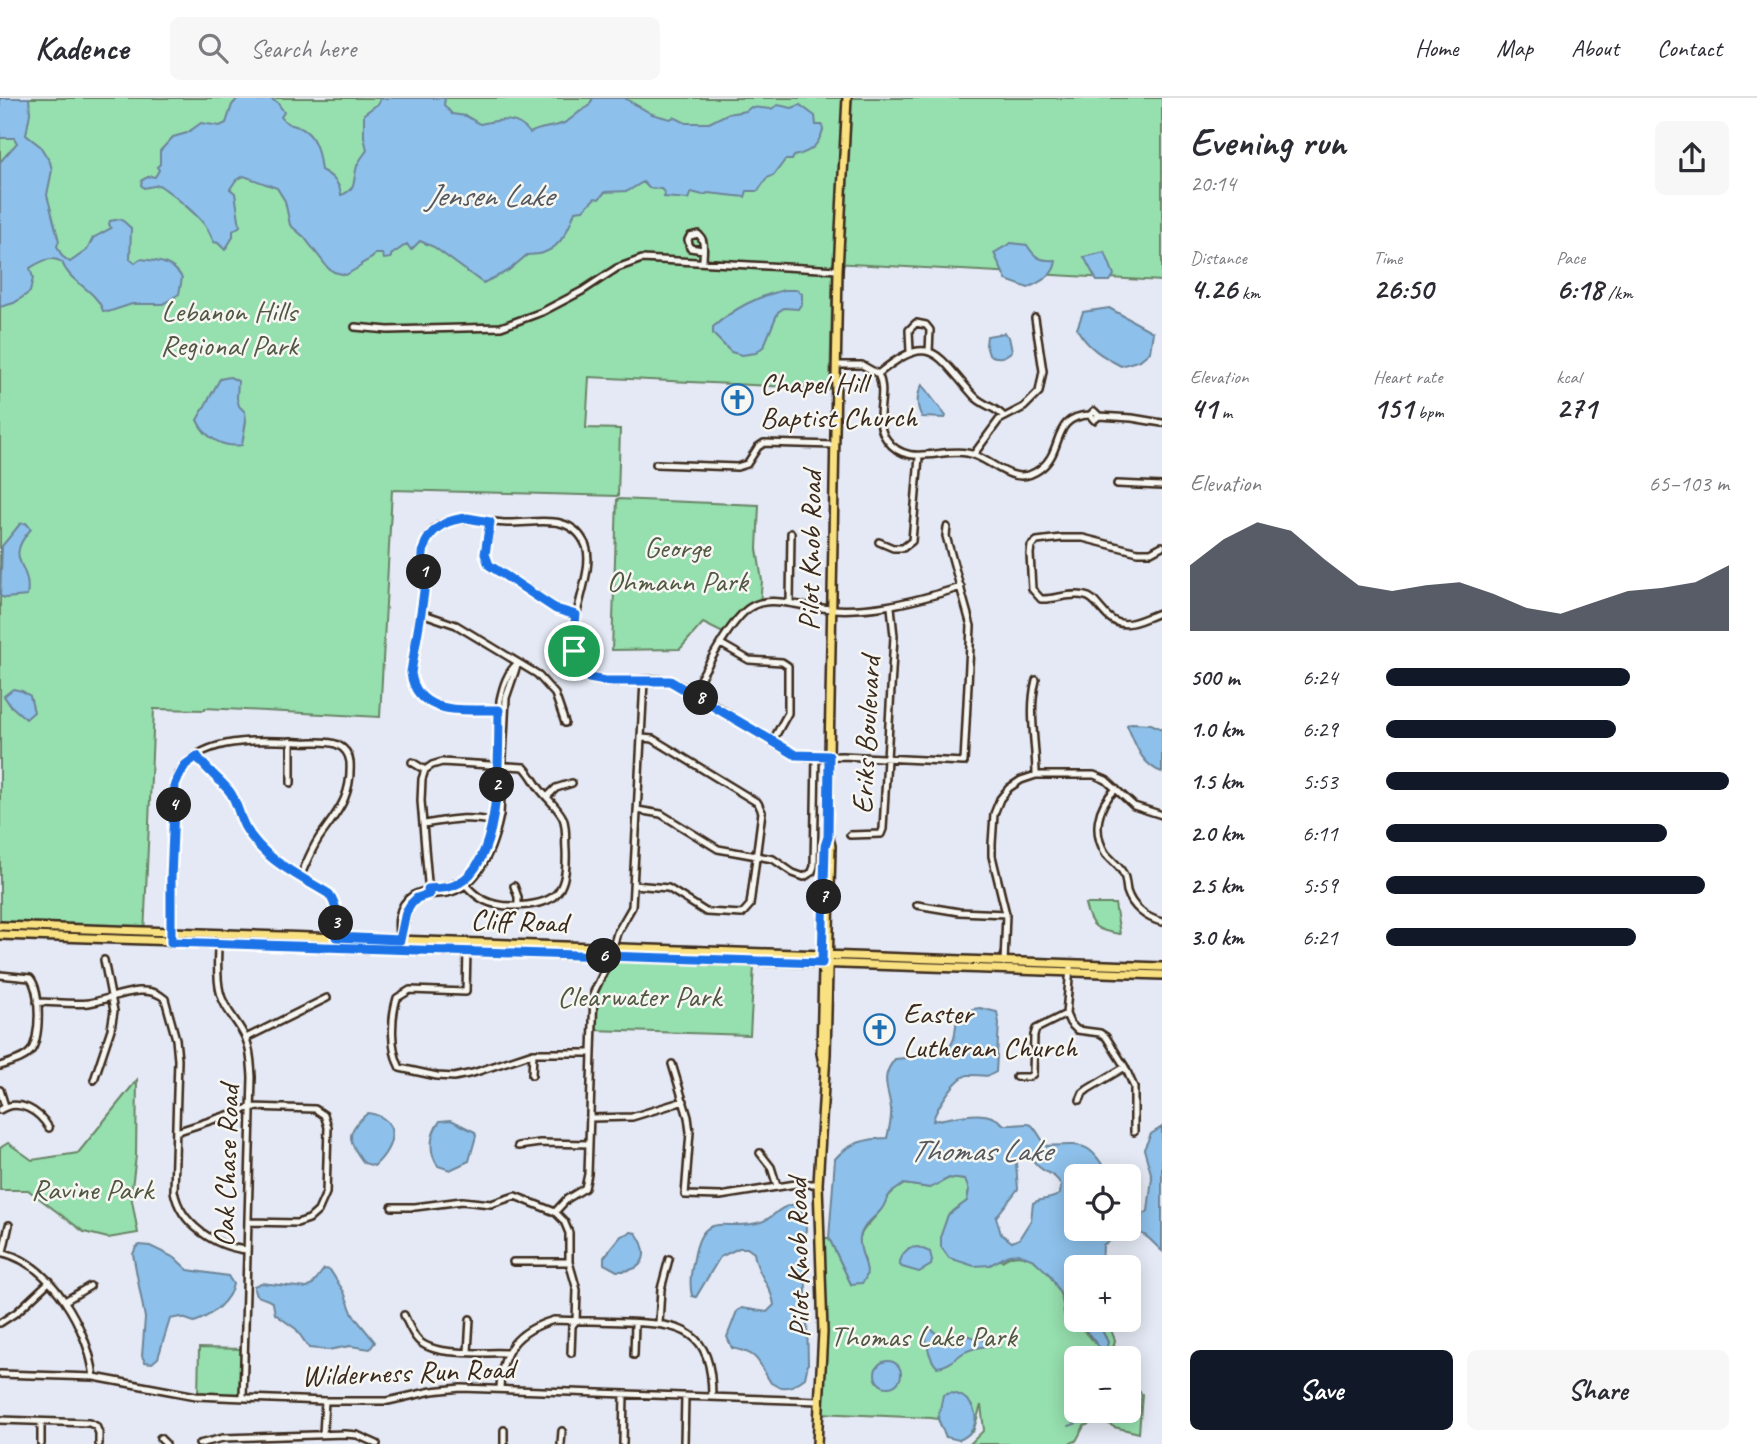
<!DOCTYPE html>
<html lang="en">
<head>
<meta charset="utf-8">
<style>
  :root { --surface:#fff; --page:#f7f7f7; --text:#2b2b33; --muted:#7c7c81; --line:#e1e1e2; --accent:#111827 }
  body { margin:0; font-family:Caveat,sans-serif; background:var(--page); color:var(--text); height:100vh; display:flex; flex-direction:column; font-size:26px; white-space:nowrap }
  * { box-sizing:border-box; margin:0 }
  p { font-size:23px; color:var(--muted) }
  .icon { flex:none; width:38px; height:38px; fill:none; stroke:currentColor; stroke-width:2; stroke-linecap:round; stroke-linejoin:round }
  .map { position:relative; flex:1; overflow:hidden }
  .details { display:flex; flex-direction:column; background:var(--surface); width:595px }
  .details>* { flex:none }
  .tools { position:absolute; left:1064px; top:1066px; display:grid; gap:14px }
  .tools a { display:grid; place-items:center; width:77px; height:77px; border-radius:10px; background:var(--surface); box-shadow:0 4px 18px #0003; font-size:35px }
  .pin { position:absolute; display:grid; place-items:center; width:60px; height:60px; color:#fff; margin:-30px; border:4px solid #fff; border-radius:50%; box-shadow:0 2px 7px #0007 }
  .km { position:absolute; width:35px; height:35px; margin:-18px; border-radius:50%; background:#222; color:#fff; font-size:19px; line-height:35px; text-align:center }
  .round { display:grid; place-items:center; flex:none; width:74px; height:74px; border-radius:10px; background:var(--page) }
  .head { display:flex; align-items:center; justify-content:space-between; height:119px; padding:0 28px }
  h1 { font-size:38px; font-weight:600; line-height:52px }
  .metrics { display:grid; grid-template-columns:repeat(3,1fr); gap:10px; height:119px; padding:7px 28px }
  .metrics div { display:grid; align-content:center }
  .metrics b { font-size:30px; font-weight:600 }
  .metrics small { font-size:19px; font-weight:400 }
  .metrics p { font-size:19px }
  .chart { height:196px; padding:14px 28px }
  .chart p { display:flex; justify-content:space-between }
  .chart svg { width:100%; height:126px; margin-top:7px; fill:var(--accent); opacity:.7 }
  .button { display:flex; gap:14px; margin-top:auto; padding:14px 28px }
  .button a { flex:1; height:80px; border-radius:10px; background:var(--accent); color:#fff; font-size:28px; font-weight:600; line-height:80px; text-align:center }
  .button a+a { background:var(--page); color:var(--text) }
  ul { padding:0 28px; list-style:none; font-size:23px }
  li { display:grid; grid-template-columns:112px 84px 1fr; align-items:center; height:52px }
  li i { height:18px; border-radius:9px; background:var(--accent) }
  header { display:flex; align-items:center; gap:42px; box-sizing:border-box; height:98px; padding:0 35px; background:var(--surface); border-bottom:2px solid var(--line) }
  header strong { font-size:33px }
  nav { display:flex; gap:38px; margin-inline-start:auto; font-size:24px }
  .search { width:490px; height:63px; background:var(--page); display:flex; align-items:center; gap:18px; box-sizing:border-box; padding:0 24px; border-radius:10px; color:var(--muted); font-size:26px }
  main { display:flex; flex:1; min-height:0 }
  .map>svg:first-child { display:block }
  .green { fill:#96dfae; stroke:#688466; stroke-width:2 }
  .water { fill:#8dc0ea; stroke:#6c8498; stroke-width:2; fill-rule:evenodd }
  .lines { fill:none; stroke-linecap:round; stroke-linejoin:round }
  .stream { stroke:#6c8498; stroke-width:2 }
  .minor-casing { stroke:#3b2a1e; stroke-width:10 }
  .major-casing { stroke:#3b2a1e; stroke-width:12 }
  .minor { stroke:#f6f6f2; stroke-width:5 }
  .major { stroke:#f9e181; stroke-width:7 }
  .route-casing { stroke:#fff; stroke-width:14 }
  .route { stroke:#1a73e8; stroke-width:9 }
  .labels { text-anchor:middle; stroke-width:5; stroke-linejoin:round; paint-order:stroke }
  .park-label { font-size:30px; fill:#525742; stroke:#f6f6f2 }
  .poi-label { font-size:30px; fill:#3b2a1e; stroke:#f6f6f2; text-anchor:start }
  .street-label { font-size:30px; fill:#3b2a1e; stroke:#f6f6f2 }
  .water-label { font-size:32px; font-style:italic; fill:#54575b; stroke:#f6f6f2 }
</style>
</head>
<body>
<header>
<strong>Kadence</strong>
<div class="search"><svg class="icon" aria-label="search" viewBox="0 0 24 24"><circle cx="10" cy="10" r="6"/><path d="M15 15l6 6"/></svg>Search here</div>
<nav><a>Home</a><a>Map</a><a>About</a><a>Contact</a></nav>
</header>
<main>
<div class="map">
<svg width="1162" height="1346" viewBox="0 0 1162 1346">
  <rect width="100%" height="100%" fill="#e4e9f5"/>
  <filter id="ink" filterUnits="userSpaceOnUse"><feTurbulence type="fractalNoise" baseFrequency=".0143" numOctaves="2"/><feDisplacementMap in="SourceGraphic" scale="14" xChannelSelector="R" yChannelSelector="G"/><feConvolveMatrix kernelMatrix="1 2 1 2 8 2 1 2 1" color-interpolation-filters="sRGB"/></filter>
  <g filter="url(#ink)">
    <!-- green -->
    <path class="green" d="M0 0H1162V183L833 165 830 291 589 279 586 330 620 331 618 398 392 392 380 619 205 610V612L154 611 144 838 0 834Z
      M617 401 759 407 757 451 762 483 760 506 746 512 727 537 703 525 680 551 612 552Z
      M1085 806H1115L1120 836C1097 833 1090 829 1085 806Z
      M619 861 754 867 750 937 592 932 594 894 609 863Z
      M137 982 136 1058 131 1097 138 1135 108 1140 84 1134 28 1092H0V1050L8 1045 32 1062 78 1055Z
      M949 1080 966 1082 969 1092 967 1103 948 1117 945 1127 1002 1163C1026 1145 1051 1173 1060 1196 1063 1201 1062 1206 1065 1211 1074 1223 1086 1233 1095 1245L1106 1240 1098 1225 1107 1222 1115 1242 1111 1260H1076V1312H1129V1282L1142 1296 1139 1335 1114 1329 1101 1321 1084 1328 1076 1343 1068 1346H970L984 1332 981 1307 973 1334 946 1339 938 1321 931 1320 818 1315 822 1268 818 1140H829L851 1186 865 1163C850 1133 868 1131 882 1110 884 1107 884 1103 887 1100 891 1094 898 1090 904 1086L930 1090Z
      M199 1250 244 1251 243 1300 198 1298Z"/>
    <!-- water -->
    <path class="water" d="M0 0H29L30 15 26 37 40 48 50 64 52 72 47 97 59 143 57 148 62 158 70 164 87 152 93 140 111 130 109 126 110 123 121 121 131 130 130 161 135 165 140 161C157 163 174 164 182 180L179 196 163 206H132L108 214 103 213C95 190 70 186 62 164 50 157 40 164 30 170L33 180 30 194 14 205 0 209V64L17 45 14 40H0Z
      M238 0H257L259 3 269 0 277 4 284 14 281 19C288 28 292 26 301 30 317 38 319 58 321 72 331 77 340 85 341 97 357 92 353 81 357 68 359 62 364 57 367 52L364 39V16L379 5 380 1 387 0H445L444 7 452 16 466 18 480 26C499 22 516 17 530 35 540 29 553 30 564 25 573 21 579 12 588 9L593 0H624L652 16 670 21 674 19 686 25H709L727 16 746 13 751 9 771 11 778 7 792 10 800 7 815 18 816 27H822L823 32C818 48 811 54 794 58L792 62H785L774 77 767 80 758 93H747L745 99 708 95 703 97 691 94 688 101 664 99 665 95 661 91 649 90 643 84 628 93 605 94 599 101 595 100 583 112 575 113C570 128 562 149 543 155 538 157 533 156 527 157L508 173 483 185 434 149 420 143 411 152 407 146 391 157V160L384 161 382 156H375L372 160 361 166V168L346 177 334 174 328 170 304 139 290 127 285 103 277 90 244 78 236 82 230 91 235 95 240 128 233 133V139L225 152 218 145 214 144C212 141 211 137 209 134 204 121 171 95 159 87L144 90 141 87 142 82 150 78 155 79 159 72 157 69 160 66V53L173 39 187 35 201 25 220 28 226 25 232 7Z
      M1011 145 1027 147C1035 160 1040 163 1056 162 1055 178 1041 183 1028 190L1006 182 994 155Z
      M1105 154 1114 177 1110 183H1097L1084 159Z
      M784 192H797L802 196V205L798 211 784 210 778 214 764 248 756 255 742 257 731 254 713 236V229C735 210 756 199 784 192Z
      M1109 210 1153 234 1150 254 1140 262 1121 268C1102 258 1088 250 1077 231L1083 214Z
      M1004 235 1009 239 1012 253C1004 260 999 261 989 257L986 247 987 238Z
      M230 279 238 283 237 300 239 308 245 314 246 323 242 347C223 350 205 340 197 322L220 281Z
      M922 287 946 318 945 320 922 319C916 308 916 298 922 287Z
      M26 425 31 431C2 464 33 465 27 498L5 500 0 498 2 448 20 426Z
      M13 591 22 593 30 598 34 614 26 621 10 607 4 598Z
      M1131 625 1151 626 1162 631V674C1141 667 1135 645 1127 627Z
      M980 910 997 914 999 925 996 974C986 981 979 976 968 977 956 979 935 1012 933 1023 954 1020 988 1008 1004 1027 1037 1028 1026 1017 1046 1048 1083 1046 1090 1043 1109 1078H1076V1130H1129V1109L1135 1117 1141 1118 1148 1113 1152 1079 1144 1051 1151 1036 1162 1029V1153C1142 1135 1146 1131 1119 1140 1112 1142 1109 1142 1103 1147L1102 1169H1076V1222H1100L1098 1225 1108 1244 1106 1251 1100 1250 1084 1230 1068 1223 1064 1216 1062 1199 1050 1177 1034 1162 1019 1156 1009 1157 990 1167 974 1168 949 1160 941 1149V1137L948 1117 967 1103 969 1092 965 1082 949 1080 930 1090 904 1086C900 1089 895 1092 891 1095 886 1100 886 1104 883 1109 876 1120 863 1125 860 1139 857 1156 875 1172 862 1185L851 1186 829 1140 835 1061C849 1044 867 1041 887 1040 889 1031 892 1021 891 1011 889 991 879 980 895 961 908 960 940 957 949 949 963 935 944 913 980 910ZM1021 1056C1032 1057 1032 1063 1039 1069 1048 1077 1054 1074 1061 1087L1060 1096C1051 1102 1043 1100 1033 1105L1031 1122 1019 1141 1012 1144 1001 1136 996 1119 1018 1091 1016 1065Z
      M368 1015C402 1020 395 1050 374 1068L364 1065C348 1043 344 1034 368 1015Z
      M451 1022 475 1034 476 1038 469 1063 450 1072 438 1068C429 1055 429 1037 440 1023Z
      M795 1106 804 1115 806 1131 802 1159 805 1167 807 1216 808 1266 805 1280C793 1289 785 1293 771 1285 757 1263 761 1256 732 1250L727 1239 737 1213 742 1210 767 1214 774 1207C772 1188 757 1178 754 1155L747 1150H739L720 1159 696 1199 692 1198C689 1185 691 1174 694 1160 703 1109 726 1135 761 1124 774 1120 777 1109 795 1106Z
      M631 1134 636 1135C651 1156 645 1174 617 1173L604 1166V1159L621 1138Z
      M140 1147 150 1148 175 1160 188 1172 228 1178 233 1186C230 1203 210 1219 194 1224L180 1219 170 1221 158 1260 152 1265 145 1264 142 1258 145 1220 133 1156 136 1149Z
      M918 1149 930 1154 932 1162 931 1167 919 1174 902 1169 899 1166 903 1156 909 1150Z
      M324 1171 330 1172 344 1194 353 1217 375 1244 370 1251 350 1248 328 1252 309 1250 296 1231 275 1216 273 1205C265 1198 253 1202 254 1188L261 1185 307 1190 312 1187Z
      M930 1230 940 1239 958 1240 966 1237 994 1245 998 1248C987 1247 972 1250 963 1255 954 1261 949 1268 937 1269 929 1261 925 1242 926 1231Z
      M875 1276a13 13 0 1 1 26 0a13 13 0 1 1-26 0Z
      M951 1295C976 1297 987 1331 959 1342L946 1339 938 1321 943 1297Z"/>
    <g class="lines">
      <!-- stream -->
      <path class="stream" d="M1101 1249 1108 1260
        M1069 1328 1103 1316"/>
      <defs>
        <path id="minor" d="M703 163C703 154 706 142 698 136L690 138 688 142 690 150 703 152
          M355 229 388 232 501 229 542 214 582 193 617 170 642 161 838 172
          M910 254 909 232 916 225 926 227 930 232 929 254
          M836 267H862L878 276C889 298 871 320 887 342 907 370 940 350 967 355 992 359 1012 392 1040 371 1065 353 1050 318 1090 317L1094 313 1099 318 1094 322 1090 317
          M878 276C932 231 937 258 974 298 983 308 997 309 1004 319
          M1099 318 1132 320 1162 325
          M974 356 999 322 1024 309 1039 294 1043 273 1035 220
          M656 366 737 369 747 366 758 349 764 345 834 347
          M1117 386 1162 388
          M490 424 485 456 490 467 557 511 576 517
          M879 444 893 450H903L912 443 919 359
          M1162 448 1151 454H1138L1083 440H1061L1037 443 1031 448 1030 456 1032 491 1041 501C1055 502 1071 494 1085 498 1093 499 1097 507 1102 512 1121 537 1138 522 1162 514
          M790 504 791 435
          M421 515 456 527 537 576 555 596 565 625
          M721 546 749 562 782 564 788 568V615L772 644
          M692 595C705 573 729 524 749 510 768 497 793 507 813 509 864 517 913 504 961 489
          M505 613C470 610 417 620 411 575 415 547 422 519 424 491 425 479 422 466 424 454 430 408 477 424 507 425 535 426 572 413 586 448 598 481 548 554 588 579 609 592 649 575 672 584 699 594 736 622 763 638 773 644 784 653 795 656 809 661 828 658 842 658 883 660 924 662 964 664L971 528 946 438 947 429
          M291 643V685
          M197 658C206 672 220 681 230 694 237 704 239 718 245 729 264 762 298 777 329 796 339 809 337 824 336 839
          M412 664 425 672
          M1036 677C1036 644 1028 615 1036 582
          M1116 691C1097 708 1092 735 1106 756 1112 763 1120 768 1124 777 1126 782 1126 787 1127 793 1132 809 1146 820 1162 824
          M548 698 556 690 572 685
          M637 712 661 716 718 751 773 761 793 775 804 779 812 774 814 768 816 658
          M424 726C454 721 466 718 497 724
          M850 737 881 736 883 731 894 538 891 509
          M634 787 668 790 706 814 742 816 750 807 762 714 758 705 653 641 642 640
          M514 788 518 799V808
          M429 796 421 703 422 681 425 672 432 667 442 664 524 669C530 675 534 683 539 690 547 701 557 708 563 720 567 730 565 741 566 752 568 796 555 807 513 808 489 808 477 801 462 783
          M917 807 959 814 1006 816
          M400 836C408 825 403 811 416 802 426 794 436 797 447 795 481 788 494 746 500 717L506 600 518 565
          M171 844V781L175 686C189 636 261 642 301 644 311 645 328 642 338 647 344 650 349 656 350 664 352 700 337 714 319 740 311 752 306 766 300 779
          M218 845C218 861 216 878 220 894 224 912 239 924 246 941 251 953 251 966 252 979L243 1300
          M400 850C400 840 397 829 399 819 407 777 455 803 475 770 505 720 497 658 500 602 503 588 507 574 518 565
          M467 853 466 894 410 892 397 900C391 920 390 951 400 970L437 978 454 979 473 975 533 955H592
          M1004 865 1006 816 992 758V746L994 716 1000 701 1009 690 1021 682 1036 677H1094L1106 682 1134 708 1162 717
          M1070 870 1066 916 1070 925 1077 932 1100 935 1106 939 1125 969 1134 989V1034
          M0 877 30 880C41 892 41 941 30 954 23 962 10 964 0 968
          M37 904C54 904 72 907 89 905 110 902 146 882 165 901L176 941 178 962 174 1093C180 1126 215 1149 247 1152
          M246 940 327 900
          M672 966 688 1019 690 1034 685 1097 720 1098 796 1086H818
          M532 977 533 955
          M1016 979H1029L1033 976 1034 937 1036 931 1066 916
          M94 982 111 931 114 913 104 862
          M0 992 5 1008
          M1080 1002 1083 995 1088 991 1125 969
          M0 1012C19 1000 39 1013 49 1030
          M590 1020 632 1019 684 1003
          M176 1034 252 1009 315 1011 324 1017 328 1029 326 1095 318 1113 309 1121 297 1125 248 1124
          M518 1048 540 1045 589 1046
          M760 1055 771 1069 777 1088
          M392 1109H415L462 1103 491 1106 515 1098 555 1114 564 1123 569 1135V1164L577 1192 576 1223 572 1228 571 1255
          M555 1114 567 1101 585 1090 588 1076 594 894 609 863 617 835 632 809 644 583
          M0 1154C51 1165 88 1230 94 1279
          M3 1154 9 1127
          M513 1164H569
          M65 1203 90 1188
          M404 1217C408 1225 412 1236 418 1242 434 1259 483 1254 506 1255
          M0 1225 17 1214 50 1183
          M659 1225 661 1191 669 1161
          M468 1254 470 1221
          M634 1257 635 1225
          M0 1276 94 1279 196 1298 325 1303H388L432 1293 461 1290 819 1303
          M500 1291C501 1253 516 1233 554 1222 577 1223 601 1223 625 1224 683 1226 712 1231 712 1299
          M0 1322 89 1325 96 1328 99 1335V1346
          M323 1336 325 1303
          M160 1340 166 1346
          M41 1346V1324
          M199 1346 223 1340 345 1336 357 1337 377 1346
          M504 1346V1332
          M561 1346 562 1333
          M623 1346 624 1296
          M684 1346 685 1298"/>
        <path id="major" d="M0 828 1162 869
          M0 837 1162 877
          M823 965 821 955 826 748 828 740
          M817 1346 823 1234 818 1086 826 956 831 748 828 736 829 658 838 172 847 0"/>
      </defs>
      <!-- minor casing -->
      <use href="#minor" class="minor-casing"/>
      <!-- major casing -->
      <use href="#major" class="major-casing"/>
      <!-- minor -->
      <use href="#minor" class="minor"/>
      <!-- major -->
      <use href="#major" class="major"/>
    </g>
  </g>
  <g class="lines" filter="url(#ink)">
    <defs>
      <path id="route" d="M467 420 490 424 485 456 489 467 556 511 576 517 573 539 576 565 589 580 605 583H670L796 657 829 658 828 739 825 748 822 865 171 844V781L175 686 185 667 197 658C206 672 220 681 230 694 237 704 239 718 245 729 264 762 298 777 329 796 339 809 337 824 336 839L400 842 406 814 411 806 417 800 429 796 428 791C439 790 449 791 459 785 503 761 498 656 499 612 465 611 417 619 411 575 415 547 421 520 424 493 426 477 419 459 426 444 434 428 450 421 467 420Z"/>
    </defs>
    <!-- route casing -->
    <use href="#route" class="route-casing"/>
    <!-- route -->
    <use href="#route" class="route"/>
  </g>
  <!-- icons -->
  <defs>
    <symbol id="church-ring" viewBox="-11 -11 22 22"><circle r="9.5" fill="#f6f6f2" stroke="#1f6fb2" stroke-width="1.5"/><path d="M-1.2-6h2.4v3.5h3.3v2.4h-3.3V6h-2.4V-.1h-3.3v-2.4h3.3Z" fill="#1f6fb2"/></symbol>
  </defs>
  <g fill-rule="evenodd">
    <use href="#church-ring" x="720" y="284" width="35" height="35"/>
    <use href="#church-ring" x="862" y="914" width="35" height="35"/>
  </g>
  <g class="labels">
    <!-- park labels -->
    <g class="park-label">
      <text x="229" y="223">Lebanon Hills<tspan x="229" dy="34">Regional Park</tspan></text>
      <text x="677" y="459">George<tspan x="677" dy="34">Ohmann Park</tspan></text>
      <text x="639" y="908">Clearwater Park</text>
      <text x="92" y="1101">Ravine Park</text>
      <text x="923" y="1248">Thomas Lake Park</text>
    </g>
    <!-- poi labels -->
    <g class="poi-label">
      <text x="760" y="295">Chapel Hill<tspan x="760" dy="34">Baptist Church</tspan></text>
      <text x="903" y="925">Easter<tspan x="903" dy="34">Lutheran Church</tspan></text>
    </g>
    <!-- street labels -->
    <g class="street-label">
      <text transform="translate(810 453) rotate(-89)" y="10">Pilot Knob Road</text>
      <text transform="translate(866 637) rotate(-87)" y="10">Eriks Boulevard</text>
      <text transform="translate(519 823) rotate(2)" y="10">Cliff Road</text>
      <text transform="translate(226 1068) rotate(-88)" y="10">Oak Chase Road</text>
      <text transform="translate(798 1160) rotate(-91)" y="10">Pilot Knob Road</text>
      <text transform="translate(408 1274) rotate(-2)" y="10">Wilderness Run Road</text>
    </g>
    <!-- water labels -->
    <g class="water-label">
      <text x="489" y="108">Jensen Lake</text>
      <text x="980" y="1063">Thomas Lake</text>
    </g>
  </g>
</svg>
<div class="tools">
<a><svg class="icon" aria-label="locate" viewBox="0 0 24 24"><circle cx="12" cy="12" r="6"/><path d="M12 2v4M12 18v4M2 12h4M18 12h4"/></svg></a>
<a>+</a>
<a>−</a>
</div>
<div class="pin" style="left:574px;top:553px;background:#1e9e55"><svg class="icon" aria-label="arrive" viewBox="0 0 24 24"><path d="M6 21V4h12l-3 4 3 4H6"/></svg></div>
<b class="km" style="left:424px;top:474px">1</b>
<b class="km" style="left:497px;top:687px">2</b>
<b class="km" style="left:336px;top:825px">3</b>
<b class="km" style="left:174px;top:707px">4</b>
<b class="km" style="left:604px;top:858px">6</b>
<b class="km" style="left:824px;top:799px">7</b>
<b class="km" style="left:701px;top:600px">8</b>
</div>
<section class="details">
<div class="head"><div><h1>Evening run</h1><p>20:14</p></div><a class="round"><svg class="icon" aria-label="share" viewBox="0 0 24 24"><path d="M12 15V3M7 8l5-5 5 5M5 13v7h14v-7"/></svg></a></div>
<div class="metrics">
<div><p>Distance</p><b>4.26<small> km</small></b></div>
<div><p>Time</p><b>26:50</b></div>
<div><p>Pace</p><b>6:18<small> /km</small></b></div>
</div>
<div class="metrics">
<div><p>Elevation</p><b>41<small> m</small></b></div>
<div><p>Heart rate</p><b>151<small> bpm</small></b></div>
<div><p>kcal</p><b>271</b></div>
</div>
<div class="chart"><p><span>Elevation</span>65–103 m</p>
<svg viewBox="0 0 160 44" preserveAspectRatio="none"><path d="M0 44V21L10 12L20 6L30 9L40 19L50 28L60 30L70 28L80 27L90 31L100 36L110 38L120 34L130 30L140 29L150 27L160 21V44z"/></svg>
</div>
<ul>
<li><b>500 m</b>6:24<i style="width:71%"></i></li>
<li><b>1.0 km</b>6:29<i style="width:67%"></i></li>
<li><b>1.5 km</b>5:53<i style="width:100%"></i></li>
<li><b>2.0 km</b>6:11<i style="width:82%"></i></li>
<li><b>2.5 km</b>5:59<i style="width:93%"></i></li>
<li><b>3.0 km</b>6:21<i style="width:73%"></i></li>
</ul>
<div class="button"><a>Save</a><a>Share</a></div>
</section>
</main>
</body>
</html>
